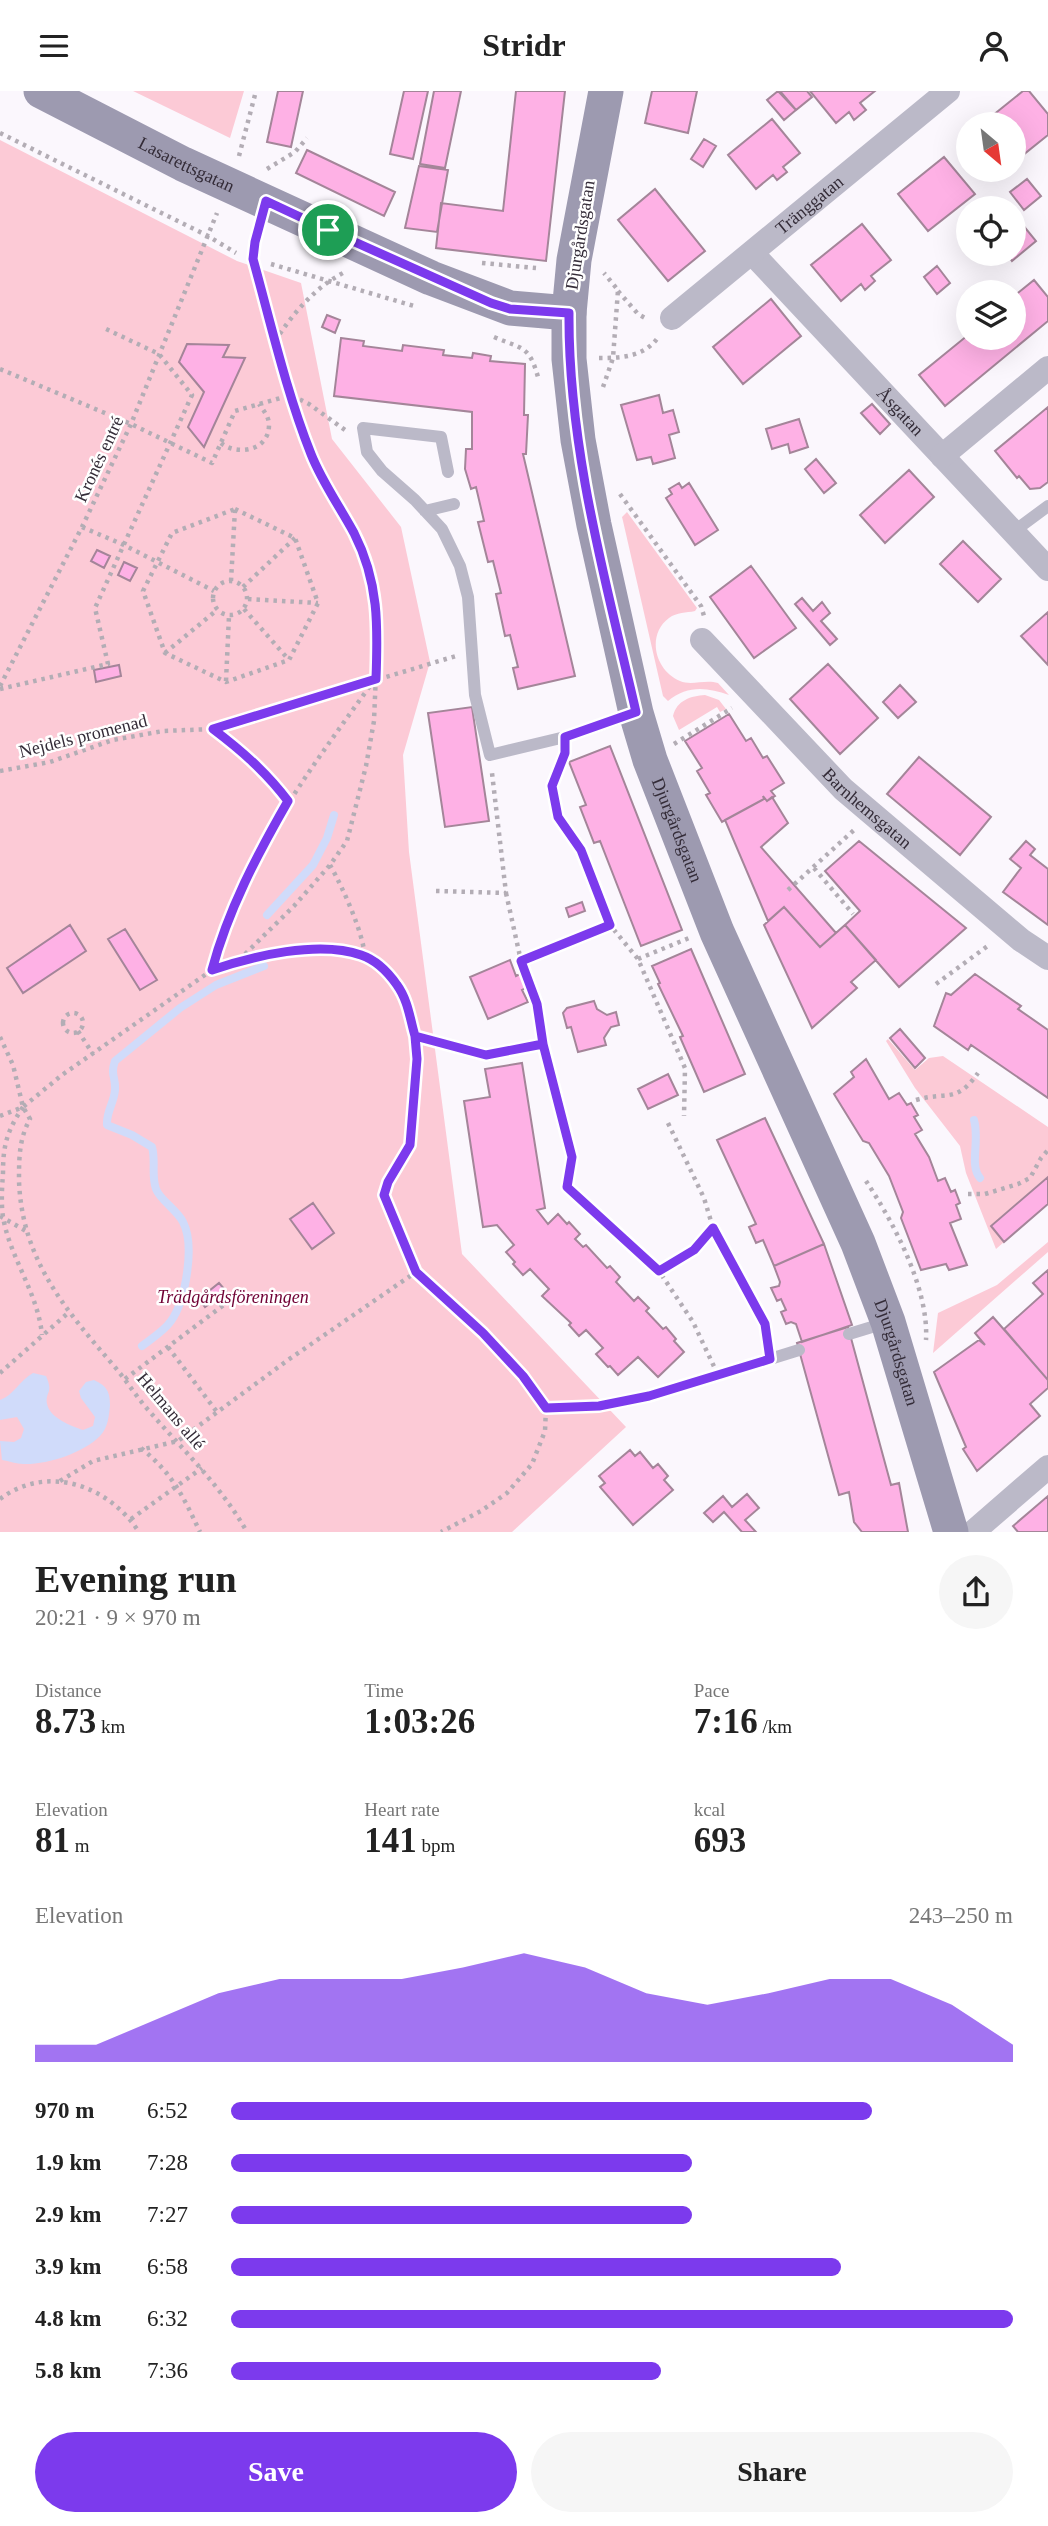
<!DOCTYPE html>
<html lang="en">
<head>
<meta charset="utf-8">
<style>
  :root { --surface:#fff; --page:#f6f6f6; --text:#222; --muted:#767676; --accent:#7c3aed }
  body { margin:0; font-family:"Times New Roman",serif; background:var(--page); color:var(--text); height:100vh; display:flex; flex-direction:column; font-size:26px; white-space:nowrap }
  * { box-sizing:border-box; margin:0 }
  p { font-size:23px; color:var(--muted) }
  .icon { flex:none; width:38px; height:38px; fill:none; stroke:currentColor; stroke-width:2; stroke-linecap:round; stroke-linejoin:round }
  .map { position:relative; height:1441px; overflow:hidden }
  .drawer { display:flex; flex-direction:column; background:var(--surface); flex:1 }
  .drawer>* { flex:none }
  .needle { width:46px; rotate:151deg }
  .buttons { position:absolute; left:956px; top:21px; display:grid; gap:14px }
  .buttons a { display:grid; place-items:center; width:70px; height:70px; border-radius:50%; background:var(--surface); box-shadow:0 7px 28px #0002; font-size:35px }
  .pin { position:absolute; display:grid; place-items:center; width:60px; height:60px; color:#fff; margin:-30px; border:4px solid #fff; border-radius:50%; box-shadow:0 2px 7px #0007 }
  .round { display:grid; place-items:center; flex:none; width:74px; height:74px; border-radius:37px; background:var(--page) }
  .overview { display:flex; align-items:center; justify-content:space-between; height:119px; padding:0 35px }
  h1 { font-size:38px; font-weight:700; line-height:52px }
  .figures { display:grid; grid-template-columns:repeat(3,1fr); gap:10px; height:119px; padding:7px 35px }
  .figures div { display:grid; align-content:center }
  .figures b { font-size:35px; font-weight:700 }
  .figures small { font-size:19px; font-weight:400 }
  .figures p { font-size:19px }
  .chart { height:196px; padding:14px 35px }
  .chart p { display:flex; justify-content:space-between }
  .chart svg { width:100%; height:126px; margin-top:7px; fill:var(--accent); opacity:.7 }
  .primary-button { display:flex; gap:14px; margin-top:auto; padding:14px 35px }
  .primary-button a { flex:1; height:80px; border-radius:42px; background:var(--accent); color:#fff; font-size:28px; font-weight:700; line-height:80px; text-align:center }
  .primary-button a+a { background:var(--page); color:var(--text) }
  ul { padding:0 35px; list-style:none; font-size:23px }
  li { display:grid; grid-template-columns:112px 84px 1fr; align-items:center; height:52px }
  li i { height:18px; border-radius:9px; background:var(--accent) }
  header { display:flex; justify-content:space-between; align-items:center; height:91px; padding:0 35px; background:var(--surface); font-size:32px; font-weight:700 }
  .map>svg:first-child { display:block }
  .green { fill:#fccad6 }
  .water { fill:#d0dbfa }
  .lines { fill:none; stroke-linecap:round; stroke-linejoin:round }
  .stream { stroke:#d0dbfa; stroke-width:8 }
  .building { fill:#feb1e5; stroke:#a48599; stroke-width:2 }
  .path { stroke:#b3adb5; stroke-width:4.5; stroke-dasharray:3.5 5; stroke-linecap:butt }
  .service { stroke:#bbb9c8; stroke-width:12 }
  .minor { stroke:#bbb9c8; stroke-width:24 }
  .secondary { stroke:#9d9ab0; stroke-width:35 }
  .route-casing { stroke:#fff; stroke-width:14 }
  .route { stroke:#7c3aed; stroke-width:9 }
  .labels { text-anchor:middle; stroke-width:5; stroke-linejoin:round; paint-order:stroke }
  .street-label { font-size:18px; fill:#342c38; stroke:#fff }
  .park-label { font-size:18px; font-style:italic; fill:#700235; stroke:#fff }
</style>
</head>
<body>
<header><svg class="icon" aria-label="menu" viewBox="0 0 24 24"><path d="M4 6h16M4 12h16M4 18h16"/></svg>Stridr<svg class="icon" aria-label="person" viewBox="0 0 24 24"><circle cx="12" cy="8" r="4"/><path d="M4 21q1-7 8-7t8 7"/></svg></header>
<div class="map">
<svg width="1048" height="1441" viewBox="0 0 1048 1441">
  <rect width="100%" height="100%" fill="#fbf7fd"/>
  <!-- green -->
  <path class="green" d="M133 0H244L230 47Z
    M0 49 237 170 301 192 332 348 401 436 430 571 403 664 409 761 462 1163 626 1336 512 1441H0Z
    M627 421 697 517 695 520C686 522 677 521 669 527 646 544 655 580 680 590 692 595 705 588 718 592L729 604C707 596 687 594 668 610L663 605 623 430 622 426Z
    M705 604 719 609 726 618 720 621 717 616 679 639 673 625C677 609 691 605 705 604Z
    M888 948 915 979 929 967 943 965 1048 1036V1086L991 1135 1004 1151 996 1158 966 1082 960 1055 915 997 886 950Z
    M1048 1151V1161L933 1262 938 1222 997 1194Z"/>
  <!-- water -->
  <path class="water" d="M33 1282 46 1285C54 1303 45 1300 47 1313 50 1327 71 1335 83 1339L93 1335 95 1326 81 1307 79 1300 86 1291 94 1289C107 1295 110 1301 110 1314 109 1325 108 1337 100 1345 83 1362 47 1374 23 1373 17 1373 9 1370 2 1369L0 1350 14 1351 21 1347 24 1338 17 1326 0 1329V1309C14 1304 20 1289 33 1282Z"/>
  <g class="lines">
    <!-- stream -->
    <path class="stream" d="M267 824 313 774 327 747 334 724
      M974 1029C980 1050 969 1074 980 1087
      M142 1255C151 1248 164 1240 171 1230 186 1209 195 1154 183 1131 177 1119 160 1109 156 1098 151 1084 156 1070 152 1056L132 1044 107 1034C106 1021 114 1012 115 999 116 986 110 984 115 970L180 917 216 894 264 875"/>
  </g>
  <!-- building -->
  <path class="building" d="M278 0H303L291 56 267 51Z
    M404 0H428L413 68 390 63Z
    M434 0H461L445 77 420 73Z
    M516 0H565L546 170 436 157 441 112 503 120Z
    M652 0H697L688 42 645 32Z
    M778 0 796 19 784 29 767 9Z
    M780 0H807L812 6 796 19Z
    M810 0H875L860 12 866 19 854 29 849 21 836 32Z
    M1023 0H1029L1048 23V44L1013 72V33H982Z
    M772 28 800 62 783 76 787 81 777 89 773 84 756 98 728 64Z
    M704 48 716 55 703 76 691 68Z
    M307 59 395 101 384 125 296 82Z
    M944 66 975 103 928 140 898 103Z
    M419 75 448 79 437 141 405 137Z
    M1027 88 1041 105 1024 119 1010 101Z
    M655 98 705 160 668 190 618 129Z
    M862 133 891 169 871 185 875 190 865 199 861 193 841 210 811 174Z
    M1022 133 1036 150 1012 170 1007 163H1013V139Z
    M937 175 950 192 937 203 924 186Z
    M1034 189 1048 206V230L945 315 919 284 968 244V247H1013V206Z
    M771 208 801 245 743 293 713 256Z
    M327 224 340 229 335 242 322 236Z
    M341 247 364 250 363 255 402 260 403 254 444 259 443 264 472 267 473 262 491 265 490 270 525 273 524 324H528L526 363H523L575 585 518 598 513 577 518 576 510 544 505 545 496 503 501 502 493 470 488 471 478 431 484 430 476 396 471 398 465 378 466 358H472V321L334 305Z
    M187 253 229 254 223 266 245 267 204 356 188 336 204 301 179 271Z
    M659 304 663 322 673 319 679 341 669 344 675 367 653 373 651 366 637 369 621 314Z
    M872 313 890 333 880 343 861 322Z
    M1048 316V391L1040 397 1030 398 1019 385 1017 387 995 360Z
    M799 328 808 356 790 362 788 353 772 358 766 338Z
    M816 368 836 392 824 402 805 378Z
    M909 379 934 406 885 452 860 424Z
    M679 392 682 397 689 392 718 439 695 454 666 407 672 403 669 398Z
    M963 450 1001 488 978 511 940 473Z
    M97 459 110 465 104 477 91 470Z
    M124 471 137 477 130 490 118 484Z
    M751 475 796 537 754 567 710 506Z
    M802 507 813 520 822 511 830 522 821 530 837 548 830 554 795 513Z
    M1048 521V574L1021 545Z
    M828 573 878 627 840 663 790 608Z
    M119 574 121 585 96 591 94 579Z
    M900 594 916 611 898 627 883 611Z
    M472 616 489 730 445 736 428 622Z
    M729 623 746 650 751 647 763 667 767 665 784 692 771 700 775 705 767 710 763 705 764 708 722 731 706 704 710 702 697 680 702 677 685 650Z
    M610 655 682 839 641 855 600 750 594 752 580 716 586 714 569 671Z
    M919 666 991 726 960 764 887 703Z
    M763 705 767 710 772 706 788 732 761 756 836 842 820 856 784 816 768 830 725 729 764 708Z
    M859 750 966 837 899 896 845 834 860 820 825 780Z
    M1026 750 1035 758 1030 764 1048 778V834L1003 801 1021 777 1010 768Z
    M582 811 585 820 569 826 566 817Z
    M784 816 820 856 845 834 876 869 851 891 857 897 812 937 764 834Z
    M70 834 86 860 23 902 7 877Z
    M125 838 157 889 140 899 108 848Z
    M691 858 745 983 704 1001 680 946 683 945 658 893 660 892 652 875Z
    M510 869 516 885 522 882 528 896 522 899 528 911 488 928 470 886Z
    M975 883 1021 915 1018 918 1048 939V1007L971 954 968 959 934 935 946 902 951 904Z
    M594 910 597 918 607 924 616 921 619 934 611 936 604 947 606 954 578 961 571 936 567 937 563 922 567 917Z
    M900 938 925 967 915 977 890 947Z
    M866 968 889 1008 899 1002 907 1014 911 1012 918 1024 914 1026 922 1039 915 1043 929 1066 938 1090 945 1087 951 1101 955 1099 960 1112 956 1114 961 1128 950 1132 967 1174 949 1179 946 1173 921 1179 901 1127 903 1121 889 1085 869 1052 863 1050 834 1003 854 986 851 981Z
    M522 972 545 1117 537 1119 548 1133 558 1123 567 1133 569 1131 580 1143 575 1148 583 1156 586 1154 607 1177 610 1175 620 1186 616 1191 634 1210 638 1206 649 1217 646 1220 663 1238 666 1236 676 1248 674 1250 684 1261 658 1286 638 1266 618 1284 610 1275 608 1276 596 1263 603 1257 586 1239 579 1245 569 1234 571 1232 542 1205 549 1198 530 1178 523 1184 513 1173 515 1171 506 1161 514 1154 497 1134 483 1136 464 1010 490 1006 485 978Z
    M668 983 678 1004 648 1018 638 998Z
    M765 1027 824 1153 774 1175 763 1149 756 1152 749 1136 756 1133 717 1049Z
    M1048 1086V1113L1004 1151 991 1135Z
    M313 1112 334 1142 312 1158 290 1128Z
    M824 1153 852 1234 802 1251 796 1233 791 1231 786 1233 781 1221 786 1219 781 1208 777 1210 771 1197 779 1195 780 1191 774 1175Z
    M1048 1179V1289L1004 1238 1043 1203 1033 1192Z
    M219 1192 226 1200 205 1216 199 1208Z
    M993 1226 1048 1289V1297L1030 1313 1040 1325 977 1380 963 1358 966 1356 934 1281 979 1249 985 1254 975 1242Z
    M848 1236 891 1394 899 1392 908 1441H862L854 1431 849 1401 839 1404 797 1252Z
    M630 1359 635 1365 640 1361 653 1377 658 1373 668 1385 664 1389 673 1399 633 1434 600 1396 605 1392 599 1385Z
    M747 1403 759 1417 745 1429 756 1441H742L724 1421 713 1431 704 1422 723 1405 732 1416Z
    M1048 1405V1441H1018L1013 1435Z"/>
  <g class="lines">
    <!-- path -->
    <path class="path" d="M0 42 208 145 236 162
      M239 65 256 0
      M267 78 295 61 307 47
      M482 172 536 177
      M271 173 414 215
      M618 200 638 223 647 228
      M494 246C522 258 529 254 538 286
      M275 250C294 221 316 195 347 180
      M599 267C622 267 645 266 659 245
      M0 278 131 333 212 372 235 320 291 304 309 313 345 339
      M603 296 613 267 618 199 604 182
      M221 352C237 365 269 360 269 334 269 326 264 320 259 313
      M620 403 701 515 704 525
      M235 418 295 447 318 512 289 569 226 591 165 562 143 500 172 442Z
      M82 436 124 454 214 500
      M213 507a17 17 0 1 1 34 0a17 17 0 1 1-34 0Z
      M231 490 235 418
      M243 496 295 447
      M248 508 318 512
      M244 518 289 569
      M165 562 217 519
      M226 590 229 525
      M0 595 82 436 131 333 217 122
      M0 598 108 573 95 517 192 304 159 263 106 238
      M213 638C242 660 266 681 288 710
      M674 653 732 617
      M564 664 552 695 558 726 581 759 610 834
      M0 680 50 671 113 649 163 640 213 638 456 565
      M330 774C343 797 363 841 365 866
      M814 777 853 823
      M788 799 854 739
      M436 800 506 802 492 682
      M506 802 521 870 537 913 543 953
      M638 868 689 847
      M239 869 294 815 330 774 347 750 366 675 374 630 378 534 374 495 355 445 311 364 291 304 258 186
      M521 870 610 834 638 868 685 977 684 1025
      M212 879C241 768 309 680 375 588
      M936 893 989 854
      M63 932a10 10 0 1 1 20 0a10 10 0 1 1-20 0Z
      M78 940 93 963
      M415 945 486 964 543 953 572 1066 567 1096 659 1180 693 1231 718 1284
      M0 946 13 974 23 1016 30 1028C19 1048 19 1067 19 1090 22 1169 65 1218 114 1275 127 1290 137 1307 150 1321 184 1360 221 1395 247 1441
      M916 1009C947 1000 956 1013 978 982
      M23 1016C7 1040 3 1054 3 1082 2 1096 1 1112 3 1126 10 1167 38 1202 42 1244
      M0 1025 23 1016 62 984 212 879C256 864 342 842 382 876 411 900 418 947 416 983 415 1005 416 1031 410 1052 406 1071 389 1085 384 1104L416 1181 483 1242 523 1285 546 1317 545 1340 532 1373 507 1402 481 1420 441 1441
      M668 1032 704 1107 713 1137 765 1233 768 1249
      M866 1090C894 1132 929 1198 926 1249
      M968 1103H985L1018 1093 1030 1087 1041 1067 1048 1059
      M0 1125 26 1140
      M659 1180 694 1159 713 1137
      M168 1256 217 1321
      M0 1282 68 1222
      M125 1288 241 1201
      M546 1317 599 1315 649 1305 753 1273
      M141 1357C173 1383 183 1405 200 1441
      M60 1390 93 1370 178 1350 288 1269 416 1181
      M0 1408C48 1372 109 1395 139 1441
      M131 1428 202 1377"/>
    <!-- service -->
    <path class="service" d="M253 168 255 151 265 114
      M448 381 441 346 363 337 367 361 382 380 415 409 442 438 460 475 468 506 475 604 490 664 565 646 635 622
      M425 420 454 413
      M1013 441 1048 415
      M849 1243 885 1232
      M770 1268 799 1259"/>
    <!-- minor -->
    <g class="minor">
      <path id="s1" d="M752 162 1048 478"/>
      <path id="s2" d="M672 227 948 0"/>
      <path d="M942 365 1048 277"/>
      <path id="s3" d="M702 549 843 698 1021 849 1048 867"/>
      <path d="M973 1441 1048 1376"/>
    </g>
    <!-- secondary -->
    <g class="secondary">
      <path id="s4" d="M41 0 183 73 431 187 510 217 569 222"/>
      <path id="s5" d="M606 0 574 169 569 222V268L578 349 594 434 636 622 650 669 717 841 858 1152 888 1231 951 1441"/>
    </g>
  </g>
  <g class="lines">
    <defs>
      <path id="route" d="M328 139 266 110 255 151 253 168C271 233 286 300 311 363 322 391 340 416 354 442 379 491 378 535 376 588L213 638C242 660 266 681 288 710 257 764 228 819 212 879 253 865 319 849 361 864 376 869 388 881 397 894 408 909 410 928 415 945L486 964 543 953 572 1066 567 1096 659 1180 694 1159 713 1137 765 1233 770 1268 649 1305 599 1315 546 1317 523 1285 483 1242 416 1181 384 1104 388 1091 410 1054 417 968 415 945 486 964 543 953 537 913 521 870 610 834 581 759 558 726 552 695 565 662V646L636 621C606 491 568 357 569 222L510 218 491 212 328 139"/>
    </defs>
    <!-- route casing -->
    <use href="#route" class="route-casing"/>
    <!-- route -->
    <use href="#route" class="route"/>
  </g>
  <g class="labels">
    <!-- street labels -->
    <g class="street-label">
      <text dy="6" stroke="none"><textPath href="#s4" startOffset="163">Lasarettsgatan</textPath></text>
      <text dy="6" stroke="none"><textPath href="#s2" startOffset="178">Tränggatan</textPath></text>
      <text transform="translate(580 144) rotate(-81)" y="6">Djurgårdsgatan</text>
      <text dy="6" stroke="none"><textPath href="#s1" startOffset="217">Åsgatan</textPath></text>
      <text transform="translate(99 368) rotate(-65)" y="6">Kronés entré</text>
      <text transform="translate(83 645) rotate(-14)" y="6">Nejdels promenad</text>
      <text dy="6" stroke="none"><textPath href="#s3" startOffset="236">Barnhemsgatan</textPath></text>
      <text dy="6" stroke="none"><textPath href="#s5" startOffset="756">Djurgårdsgatan</textPath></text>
      <text dy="6" stroke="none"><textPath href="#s5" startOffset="1323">Djurgårdsgatan</textPath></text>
      <text transform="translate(171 1320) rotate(50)" y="6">Helmans allé</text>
    </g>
    <!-- park labels -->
    <g class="park-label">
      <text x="233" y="1212">Trädgårdsföreningen</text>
    </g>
  </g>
</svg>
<div class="buttons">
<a><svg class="needle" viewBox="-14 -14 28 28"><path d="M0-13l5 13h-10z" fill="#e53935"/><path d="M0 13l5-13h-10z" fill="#767676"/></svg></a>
<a><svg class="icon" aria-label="locate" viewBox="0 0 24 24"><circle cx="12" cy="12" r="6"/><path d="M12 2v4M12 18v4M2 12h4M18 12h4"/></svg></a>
<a><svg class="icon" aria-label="layers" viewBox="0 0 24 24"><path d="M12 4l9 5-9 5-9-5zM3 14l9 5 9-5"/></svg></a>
</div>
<div class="pin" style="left:328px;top:139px;background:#1e9e55"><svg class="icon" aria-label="arrive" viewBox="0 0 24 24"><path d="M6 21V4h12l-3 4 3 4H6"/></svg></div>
</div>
<section class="drawer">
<div class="overview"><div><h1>Evening run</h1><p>20:21 · 9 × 970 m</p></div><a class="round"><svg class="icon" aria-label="share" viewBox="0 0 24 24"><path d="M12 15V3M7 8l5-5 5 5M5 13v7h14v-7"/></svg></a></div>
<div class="figures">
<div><p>Distance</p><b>8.73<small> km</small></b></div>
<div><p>Time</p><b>1:03:26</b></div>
<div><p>Pace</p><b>7:16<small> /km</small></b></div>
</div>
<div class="figures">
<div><p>Elevation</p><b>81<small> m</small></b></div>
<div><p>Heart rate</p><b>141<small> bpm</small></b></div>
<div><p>kcal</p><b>693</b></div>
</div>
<div class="chart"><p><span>Elevation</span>243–250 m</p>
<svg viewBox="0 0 160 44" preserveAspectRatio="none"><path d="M0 44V38L10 38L20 29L30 20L40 15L50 15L60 15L70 11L80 6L90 11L100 20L110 24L120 20L130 15L140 15L150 24L160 38V44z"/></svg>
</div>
<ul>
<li><b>970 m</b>6:52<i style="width:82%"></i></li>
<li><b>1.9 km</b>7:28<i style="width:59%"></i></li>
<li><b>2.9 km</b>7:27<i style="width:59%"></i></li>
<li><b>3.9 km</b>6:58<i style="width:78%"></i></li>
<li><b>4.8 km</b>6:32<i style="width:100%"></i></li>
<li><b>5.8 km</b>7:36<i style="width:55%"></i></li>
</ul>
<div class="primary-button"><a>Save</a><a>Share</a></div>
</section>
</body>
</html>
